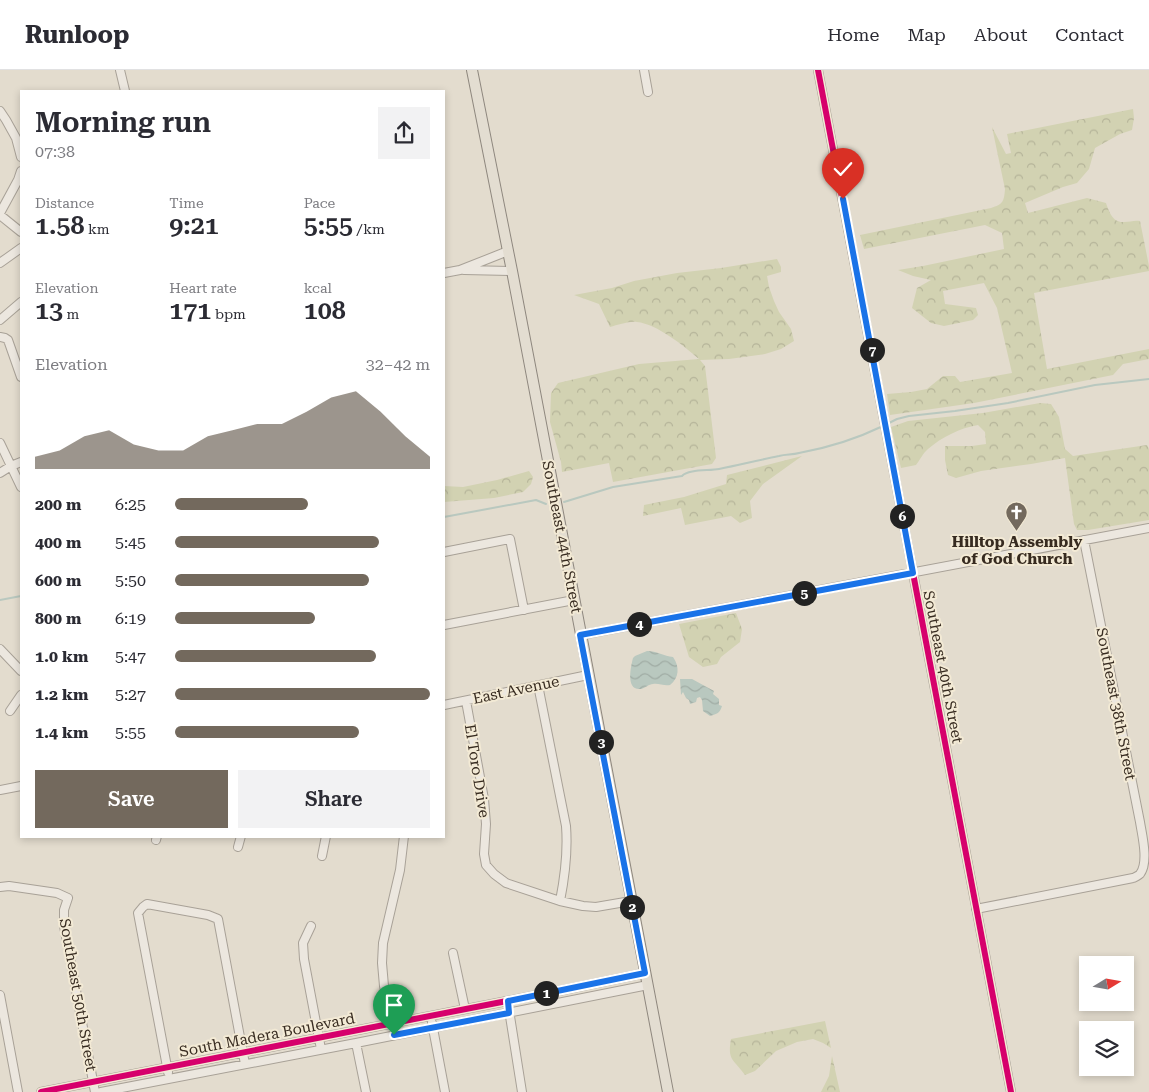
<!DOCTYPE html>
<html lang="en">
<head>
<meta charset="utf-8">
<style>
  :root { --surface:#fff; --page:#f2f2f3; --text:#2b2b33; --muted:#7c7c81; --line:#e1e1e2; --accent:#73695d }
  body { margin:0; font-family:"Roboto Serif",serif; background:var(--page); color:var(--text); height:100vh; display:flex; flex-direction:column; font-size:19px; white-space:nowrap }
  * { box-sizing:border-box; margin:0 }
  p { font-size:16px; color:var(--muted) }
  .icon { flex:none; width:28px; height:28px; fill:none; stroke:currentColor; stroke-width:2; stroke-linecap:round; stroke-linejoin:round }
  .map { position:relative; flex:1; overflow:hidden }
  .drawer { position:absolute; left:20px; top:20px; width:425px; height:748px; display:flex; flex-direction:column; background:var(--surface); border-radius:0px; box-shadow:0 2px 8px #0003 }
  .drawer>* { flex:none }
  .needle { width:32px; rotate:79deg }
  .controls { position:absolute; left:1079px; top:886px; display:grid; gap:10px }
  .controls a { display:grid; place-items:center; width:55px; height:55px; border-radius:0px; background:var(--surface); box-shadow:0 2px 8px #0003; font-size:25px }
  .pin { position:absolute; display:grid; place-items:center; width:42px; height:42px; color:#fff; margin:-51px -21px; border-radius:50% 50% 50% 0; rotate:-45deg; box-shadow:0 0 5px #0007 }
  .pin .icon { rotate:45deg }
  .km { position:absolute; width:25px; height:25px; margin:-12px; border-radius:50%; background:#222; color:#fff; font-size:14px; line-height:25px; text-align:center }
  .round { display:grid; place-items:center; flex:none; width:52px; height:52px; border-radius:0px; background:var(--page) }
  .summary { display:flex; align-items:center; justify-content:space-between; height:85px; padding:0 15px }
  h1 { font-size:28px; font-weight:600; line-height:38px }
  .figures { display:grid; grid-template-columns:repeat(3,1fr); gap:8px; height:85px; padding:5px 15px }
  .figures div { display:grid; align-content:center }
  .figures b { font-size:25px; font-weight:600 }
  .figures small { font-size:14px; font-weight:400 }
  .figures p { font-size:14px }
  .chart { height:140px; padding:10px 15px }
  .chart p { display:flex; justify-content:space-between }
  .chart svg { width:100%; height:90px; margin-top:5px; fill:var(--accent); opacity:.7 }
  .primary-button { display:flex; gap:10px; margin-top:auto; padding:10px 15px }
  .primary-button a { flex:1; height:58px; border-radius:0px; background:var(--accent); color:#fff; font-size:20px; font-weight:600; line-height:58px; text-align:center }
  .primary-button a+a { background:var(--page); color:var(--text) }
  ul { padding:0 15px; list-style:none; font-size:16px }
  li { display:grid; grid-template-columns:80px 60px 1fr; align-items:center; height:38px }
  li i { height:12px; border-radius:6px; background:var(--accent) }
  header { display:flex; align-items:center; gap:30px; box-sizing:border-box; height:70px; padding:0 25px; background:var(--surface); border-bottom:1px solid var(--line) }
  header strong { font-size:24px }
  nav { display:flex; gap:28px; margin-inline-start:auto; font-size:18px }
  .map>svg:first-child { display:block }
  .forest { fill:url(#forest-crowns) }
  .water { fill:url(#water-waves) }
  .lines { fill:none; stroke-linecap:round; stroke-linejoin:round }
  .stream { stroke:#b9c8bf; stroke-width:2 }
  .minor-casing { stroke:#a8a197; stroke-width:10 }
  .major-casing { stroke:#8e877e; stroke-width:12 }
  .minor { stroke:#ece7df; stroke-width:8 }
  .major { stroke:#e3ddd1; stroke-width:10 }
  .cycleway-casing { stroke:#f3ead5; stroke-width:9 }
  .cycleway { stroke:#d6006c; stroke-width:6 }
  .route-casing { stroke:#fff; stroke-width:10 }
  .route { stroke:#1a73e8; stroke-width:6 }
  .labels { text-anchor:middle; stroke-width:4; stroke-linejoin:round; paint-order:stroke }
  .street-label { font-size:15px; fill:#372b20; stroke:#f3ead5 }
  .poi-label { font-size:15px; font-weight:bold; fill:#372b20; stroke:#f3ead5 }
</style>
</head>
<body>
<header>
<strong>Runloop</strong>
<nav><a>Home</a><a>Map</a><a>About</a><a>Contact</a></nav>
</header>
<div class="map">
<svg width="1149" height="1022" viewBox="0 0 1149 1022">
  <defs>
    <pattern id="forest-crowns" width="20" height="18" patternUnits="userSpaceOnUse" patternTransform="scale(1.25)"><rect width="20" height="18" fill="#d2d2b2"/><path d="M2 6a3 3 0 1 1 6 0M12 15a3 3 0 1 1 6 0" fill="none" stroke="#b5b499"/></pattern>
    <pattern id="water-waves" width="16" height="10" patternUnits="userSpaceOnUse" patternTransform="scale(1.25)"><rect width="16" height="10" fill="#b9c8bf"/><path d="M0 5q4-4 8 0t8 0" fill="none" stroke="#a0aca4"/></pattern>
  </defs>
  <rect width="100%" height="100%" fill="#e3dcce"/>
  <!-- forest -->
  <path class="forest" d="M1133 39 1134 48 1132 60 1120 64 1095 78 1089 99 1077 113 1063 117 1025 133 1028 143 1087 128 1106 133C1109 142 1113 153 1124 152 1130 152 1134 150 1140 151L1149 196V201L1034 223 1047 299 1149 279V289L1123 294 1113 305 974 333 890 345 887 324 911 322 927 319 943 306H955L960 312 1012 303 997 238 984 213 943 221 945 234 976 238 978 245 973 250 944 256 931 253 912 238 917 218 931 210 913 206 898 200 923 196 1004 179 1002 163 985 155 864 179 860 165 991 138C1003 134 1004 132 1005 119L992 57 1006 84 1011 83 1007 64Z
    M777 189 781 197V202L767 206 769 217 774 231 779 242 791 259 794 271 781 279 765 284 729 289 700 290 705 296 716 388 712 394 613 412 609 393 562 402 561 392 550 352 551 323 558 313 639 294 699 289C684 276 657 254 637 252 629 251 618 255 610 257L599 234 574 225 612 218 634 211 677 203 721 198Z
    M1040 333 1051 334 1059 347 1065 379 1073 386 1147 375 1149 379V450L1088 460H1077L1074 454 1065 388 1031 394 981 401 956 408 948 405 945 390V376H972L986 374 985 362 978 355C960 358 942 367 928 379 923 383 920 390 916 395L901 398 891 357 908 351 983 343Z
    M802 386 763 414 750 431 752 448 740 453 731 446 685 455 681 438 643 446 644 435 684 427 726 414 727 405Z
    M529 401 533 407 531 414 523 422 494 428 444 432V416L463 417 497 410Z
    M736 543 742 559 740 572 721 587 717 594 703 597 689 587 679 554Z
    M825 951 831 978 823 973 813 969 797 972 776 981 755 1001 745 1005C734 989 727 991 731 969Z
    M832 986 840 1022H821L829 1006Z"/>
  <!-- water -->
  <path class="water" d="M647 581C657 581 664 586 673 587 680 597 679 608 670 615 664 616 658 613 653 614 649 614 645 618 641 619 625 621 631 596 633 588L635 586Z
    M680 609H692L714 621 713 624 719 629V635L722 636C720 643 717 644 710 646L703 641 702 630 700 627 697 628 696 632 690 634 689 630 686 628 683 622 681 625Z"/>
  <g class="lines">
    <!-- stream -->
    <path class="stream" d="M887 354 897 349 909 346 955 341 1008 333 1095 315 1149 309
      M564 432 613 417 682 406C688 399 709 401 719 399 739 395 759 390 779 386 786 384 792 385 799 383 827 378 856 369 883 356
      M444 447 536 430 546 434
      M0 530 21 526"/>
    <defs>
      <path id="minor" d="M120 0 125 21
        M644 0 648 22
        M818 0 1011 1022
        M0 41 6 50 16 68 21 87
        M0 143 18 110 21 101
        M0 145 21 162
        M0 193 21 178
        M464 200 512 201
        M444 203 460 200 508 181
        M0 250 21 232
        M0 267 5 268 8 270 21 307
        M0 373 21 417
        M0 403 11 396 21 392
        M444 482 510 469 524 540
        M444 555 574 530
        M581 565 1149 458
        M0 579 21 601
        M538 615 566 756C568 782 565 806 560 831
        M466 631 484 729 486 754 484 784 486 795 494 804 506 813 560 831 583 836 596 837 631 831
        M444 635 588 605
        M10 641 21 625
        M0 720 21 716
        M156 770 157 766
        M238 777 241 766
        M322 786 326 766
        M0 817 9 816 57 823 68 828 64 840V856L95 1022
        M976 839 1133 808C1134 808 1139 805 1140 804 1149 792 1142 765 1140 752L1084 470
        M311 856 303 873 304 889 321 979
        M453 883 465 939
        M0 925 18 1022
        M509 940 522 1022
        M392 953 384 916 382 893 383 873 400 800 404 766
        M432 953 445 1022
        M356 973 366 1022
        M168 1002 138 843 143 837 147 834 208 845 218 849 245 994
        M41 1022 563 920 645 903
        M101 1022 356 973 648 915"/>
      <path id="major" d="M472 0 512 201 668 1022"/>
    </defs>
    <!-- minor casing -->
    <use href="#minor" class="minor-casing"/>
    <!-- major casing -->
    <use href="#major" class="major-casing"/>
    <!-- minor -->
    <use href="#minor" class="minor"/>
    <!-- major -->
    <use href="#major" class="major"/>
    <defs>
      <path id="cycleway" d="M818 0 1011 1022
        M41 1022 563 920 645 903"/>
    </defs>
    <!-- cycleway casing -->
    <use href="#cycleway" class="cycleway-casing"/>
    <!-- cycleway -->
    <use href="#cycleway" class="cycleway"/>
  </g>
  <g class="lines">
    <defs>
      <path id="route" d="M394 965 509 943 508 931 645 903 580 565 913 503 843 129"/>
    </defs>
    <!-- route casing -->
    <use href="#route" class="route-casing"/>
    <!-- route -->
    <use href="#route" class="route"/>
  </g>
  <!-- icons -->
  <defs>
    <symbol id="church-pin" viewBox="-11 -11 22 30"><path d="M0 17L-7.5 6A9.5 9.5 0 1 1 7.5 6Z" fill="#73695d" stroke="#f3ead5"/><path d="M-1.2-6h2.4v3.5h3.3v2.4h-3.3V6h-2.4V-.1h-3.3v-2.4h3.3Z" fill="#fff"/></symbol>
  </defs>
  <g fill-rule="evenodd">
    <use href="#church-pin" x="1004" y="430" width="25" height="34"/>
  </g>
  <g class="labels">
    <!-- street labels -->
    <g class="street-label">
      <text transform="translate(562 467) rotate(79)" y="5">Southeast 44th Street</text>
      <text transform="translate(943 597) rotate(79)" y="5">Southeast 40th Street</text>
      <text transform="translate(516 620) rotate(-12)" y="5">East Avenue</text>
      <text transform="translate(1116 634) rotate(79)" y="5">Southeast 38th Street</text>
      <text transform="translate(477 701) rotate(81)" y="5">El Toro Drive</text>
      <text transform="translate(78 925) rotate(80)" y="5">Southeast 50th Street</text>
      <text transform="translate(267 965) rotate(-11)" y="5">South Madera Boulevard</text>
    </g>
    <!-- poi labels -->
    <g class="poi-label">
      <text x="1017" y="477">Hilltop Assembly<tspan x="1017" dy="17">of God Church</tspan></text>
    </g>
  </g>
</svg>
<div class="controls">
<a><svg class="needle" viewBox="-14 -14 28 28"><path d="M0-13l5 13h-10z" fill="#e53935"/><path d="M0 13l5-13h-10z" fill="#7c7c81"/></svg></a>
<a><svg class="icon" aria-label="layers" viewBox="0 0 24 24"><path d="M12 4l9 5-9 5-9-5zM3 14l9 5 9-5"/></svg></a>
</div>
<div class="pin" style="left:394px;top:965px;background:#1e9e55"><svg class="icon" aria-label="arrive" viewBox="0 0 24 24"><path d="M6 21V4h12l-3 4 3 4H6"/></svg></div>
<div class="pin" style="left:843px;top:129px;background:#d93025"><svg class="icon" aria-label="check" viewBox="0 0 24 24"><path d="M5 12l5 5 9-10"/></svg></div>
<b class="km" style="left:546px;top:923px">1</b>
<b class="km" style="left:632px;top:837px">2</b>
<b class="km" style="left:601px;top:672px">3</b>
<b class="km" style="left:639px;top:554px">4</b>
<b class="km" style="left:804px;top:523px">5</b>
<b class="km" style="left:902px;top:446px">6</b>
<b class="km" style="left:872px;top:280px">7</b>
<section class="drawer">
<div class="summary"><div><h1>Morning run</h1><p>07:38</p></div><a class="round"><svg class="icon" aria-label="share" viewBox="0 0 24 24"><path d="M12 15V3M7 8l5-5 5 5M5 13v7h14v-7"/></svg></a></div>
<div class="figures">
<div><p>Distance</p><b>1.58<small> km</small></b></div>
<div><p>Time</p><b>9:21</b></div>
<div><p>Pace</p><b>5:55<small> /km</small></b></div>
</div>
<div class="figures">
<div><p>Elevation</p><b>13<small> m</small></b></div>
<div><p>Heart rate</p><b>171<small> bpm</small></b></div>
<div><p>kcal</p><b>108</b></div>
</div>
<div class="chart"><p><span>Elevation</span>32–42 m</p>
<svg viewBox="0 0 160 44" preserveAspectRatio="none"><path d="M0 44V38L10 35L20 28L30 25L40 32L50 35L60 35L70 28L80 25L90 22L100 22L110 16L120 9L130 6L140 16L150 28L160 38V44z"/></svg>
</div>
<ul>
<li><b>200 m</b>6:25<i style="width:52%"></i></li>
<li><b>400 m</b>5:45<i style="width:80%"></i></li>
<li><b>600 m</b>5:50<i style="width:76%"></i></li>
<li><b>800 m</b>6:19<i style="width:55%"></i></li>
<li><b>1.0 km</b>5:47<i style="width:79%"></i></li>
<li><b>1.2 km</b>5:27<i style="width:100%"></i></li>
<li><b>1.4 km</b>5:55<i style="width:72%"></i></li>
</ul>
<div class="primary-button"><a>Save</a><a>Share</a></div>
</section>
</div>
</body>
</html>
